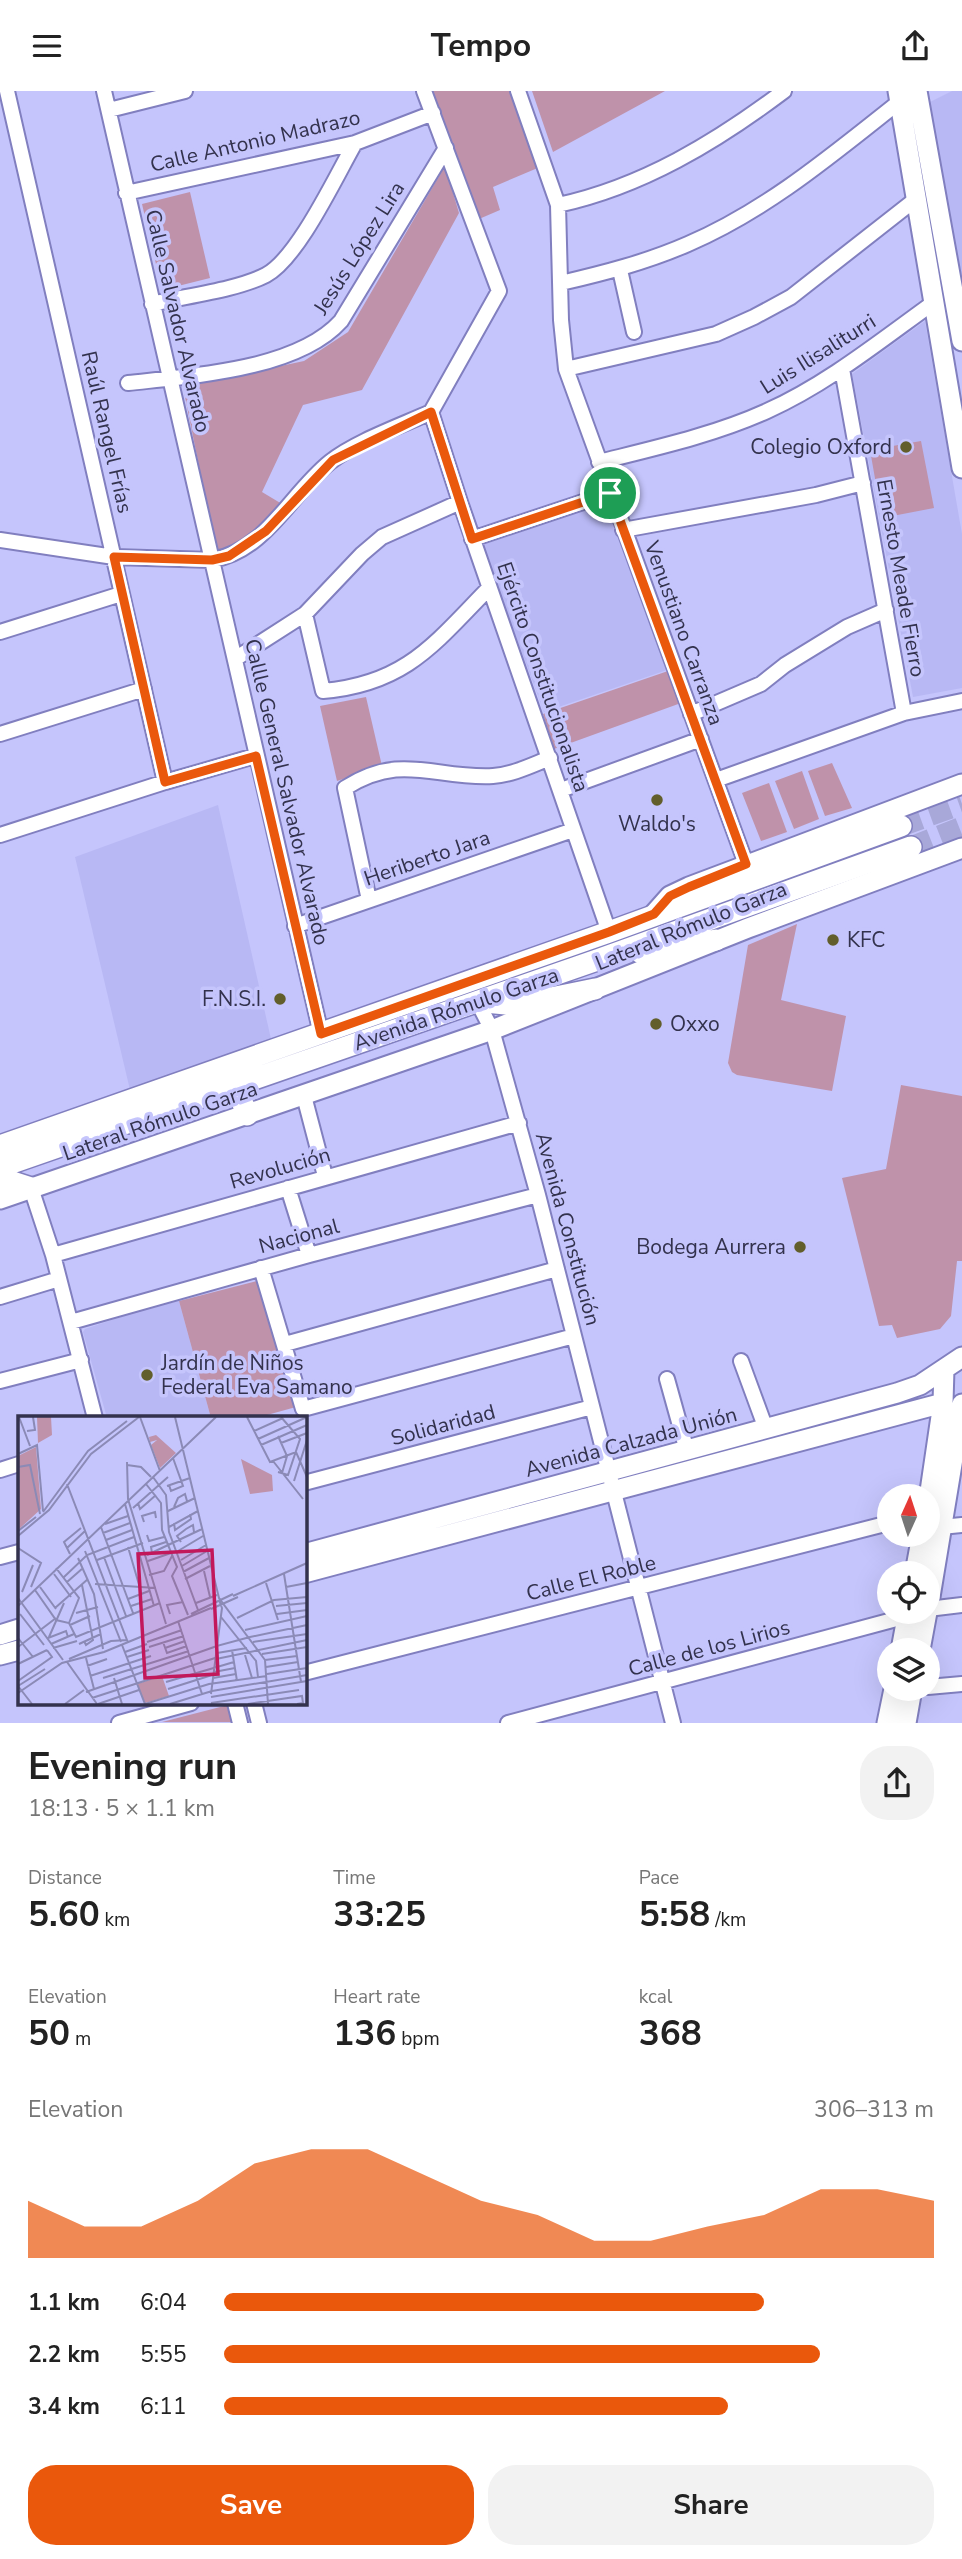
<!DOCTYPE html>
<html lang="en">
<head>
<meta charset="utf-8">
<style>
  :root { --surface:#fff; --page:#f2f2f2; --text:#222; --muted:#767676; --accent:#ea580c }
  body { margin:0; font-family:"Nunito Sans",sans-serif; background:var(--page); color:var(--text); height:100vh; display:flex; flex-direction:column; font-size:26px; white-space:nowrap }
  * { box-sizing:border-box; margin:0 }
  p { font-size:23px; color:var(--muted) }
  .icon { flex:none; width:38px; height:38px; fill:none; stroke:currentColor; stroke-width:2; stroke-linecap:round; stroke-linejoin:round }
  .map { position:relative; height:1632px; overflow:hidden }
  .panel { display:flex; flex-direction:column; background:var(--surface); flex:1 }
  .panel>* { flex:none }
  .needle { width:46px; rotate:3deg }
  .fabs { position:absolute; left:877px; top:1393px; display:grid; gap:14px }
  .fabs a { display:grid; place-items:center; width:63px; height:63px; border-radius:50%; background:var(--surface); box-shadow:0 7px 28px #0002; font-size:35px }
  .pin { position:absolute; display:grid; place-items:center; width:60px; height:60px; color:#fff; margin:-30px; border:4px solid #fff; border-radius:50%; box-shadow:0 2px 7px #0007 }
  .round { display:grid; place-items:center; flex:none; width:74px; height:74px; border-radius:28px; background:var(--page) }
  .overview { display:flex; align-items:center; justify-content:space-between; height:119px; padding:0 28px }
  h1 { font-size:38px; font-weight:700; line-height:52px }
  .stats { display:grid; grid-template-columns:repeat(3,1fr); gap:10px; height:119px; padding:7px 28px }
  .stats div { display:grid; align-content:center }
  .stats b { font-size:35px; font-weight:700 }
  .stats small { font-size:19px; font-weight:400 }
  .stats p { font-size:19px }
  .chart { height:196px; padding:14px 28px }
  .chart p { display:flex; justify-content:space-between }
  .chart svg { width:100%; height:126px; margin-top:7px; fill:var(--accent); opacity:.7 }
  .action { display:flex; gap:14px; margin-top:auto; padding:14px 28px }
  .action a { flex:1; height:80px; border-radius:28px; background:var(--accent); color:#fff; font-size:28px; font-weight:700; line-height:80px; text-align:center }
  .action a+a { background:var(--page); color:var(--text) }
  ul { padding:0 28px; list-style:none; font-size:23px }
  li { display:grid; grid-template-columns:112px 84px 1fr; align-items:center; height:52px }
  li i { height:18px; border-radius:9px; background:var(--accent) }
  header { display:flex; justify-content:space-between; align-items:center; height:91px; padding:0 28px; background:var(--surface); font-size:32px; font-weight:700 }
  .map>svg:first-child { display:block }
  .built { fill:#b8b8f4 }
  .green { fill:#bf92aa }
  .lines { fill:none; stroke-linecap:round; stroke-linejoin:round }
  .primary-tunnel { stroke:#a8a8d9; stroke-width:21; stroke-dasharray:21 10; stroke-linecap:butt }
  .street-casing { stroke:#817fbf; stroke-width:18 }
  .secondary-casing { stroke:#817fbf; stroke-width:23 }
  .primary-casing { stroke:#817fbf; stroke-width:24 }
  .street { stroke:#fff; stroke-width:14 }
  .secondary { stroke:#fff; stroke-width:19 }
  .primary { stroke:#fff; stroke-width:21 }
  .route-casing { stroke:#fff; stroke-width:14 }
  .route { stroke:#ea580c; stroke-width:9 }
  .poi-dot { fill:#625e2b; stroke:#c5c5fc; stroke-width:2.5 }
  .labels { text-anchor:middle; stroke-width:7; stroke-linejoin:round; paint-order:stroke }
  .street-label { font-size:21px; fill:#33324d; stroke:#c5c5fc }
  .poi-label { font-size:21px; fill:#33324d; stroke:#c5c5fc; text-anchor:end }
  .inset-road { fill:none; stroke:#8b8ab6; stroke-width:2 }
  .view { fill:#c2185b; fill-opacity:0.15; stroke:#c2185b; stroke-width:3.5 }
  .inset-edge { fill:none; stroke:#33324d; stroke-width:3.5 }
</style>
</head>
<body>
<header><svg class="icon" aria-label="menu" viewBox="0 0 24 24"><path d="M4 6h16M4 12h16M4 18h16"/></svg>Tempo<svg class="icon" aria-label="share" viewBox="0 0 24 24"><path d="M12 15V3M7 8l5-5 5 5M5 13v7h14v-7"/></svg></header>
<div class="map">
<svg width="962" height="1632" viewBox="0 0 962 1632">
  <rect width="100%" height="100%" fill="#c5c5fc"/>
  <!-- built -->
  <path class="built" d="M952 0H962V186L928 12Z
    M925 230 962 443V597L913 606 852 283Z
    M606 412 667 579 544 621 482 454Z
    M218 714 271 948 130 999 75 766Z
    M179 1210 211 1327H107L83 1241 85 1238 145 1218Z"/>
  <!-- green -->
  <path class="green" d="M432 0H515L540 76 493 96 500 119 479 128Z
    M532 0H665L553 61Z
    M445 75 459 122 362 299 303 314 262 401 282 413 244 450 217 464 183 296 304 270 348 241Z
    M190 101 210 187 162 199 142 113Z
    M921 350 934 417 882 427 870 359Z
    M668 580 681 612 554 658 543 623Z
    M366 606 382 675 337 690 320 615Z
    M832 672 852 717 825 725 808 680Z
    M802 680 819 728 794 738 775 690Z
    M769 692 787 741 761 750 742 702Z
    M797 833 781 909 846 925 832 1000 737 984 732 981 728 972 748 854Z
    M901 994 962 1005V1170H957L951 1225 940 1238 897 1247 892 1234 879 1235 842 1087 886 1078Z
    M261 1189 296 1316 256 1327H211L179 1210Z
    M228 1614 232 1631H162Z"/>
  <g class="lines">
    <!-- primary-tunnel -->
    <path class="primary-tunnel" d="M901 735 962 713
      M911 756 962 736"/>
    <defs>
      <path id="street" d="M7 0 165 691
        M104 0 321 943
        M424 0 499 200 431 321 460 411 609 841
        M518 0 558 114 561 229 566 278 746 773
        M109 19 185 0
        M126 102 355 52 433 22
        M558 114C642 96 716 51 784 0
        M620 179 634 241
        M561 192C604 182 647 171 688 153 767 119 832 64 899 11
        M152 213C185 205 237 199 266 184 298 167 336 85 355 52
        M566 278 716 243 754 226 791 206 916 108
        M842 278 904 622
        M128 292C191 285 297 279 341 230L446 57
        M599 371C655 357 714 344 767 320 827 293 880 250 933 212
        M623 439 816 404 863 392
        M472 448 610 402
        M0 449 114 466 212 469C266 460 290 403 330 371 355 351 400 335 431 321
        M305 523 323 600C406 593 435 552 489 497
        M0 541 121 503
        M235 568 305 523 362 463 382 446 460 411
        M691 623 761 593 785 574 847 536 886 519
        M0 643 144 598
        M716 689 904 622 962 610
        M561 699 701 648
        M0 744 165 691 255 665
        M369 809 345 697C402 661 434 688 493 685 512 684 532 674 550 667
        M295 835 573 739
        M477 910 492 939 538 1104 673 1632
        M304 1005 325 1085
        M31 1097 53 1164 95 1327
        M288 1097 309 1164
        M53 1164 519 1032
        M261 1177 303 1318 574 1245
        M0 1206 59 1188
        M71 1231 309 1164 538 1104
        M285 1253 557 1178
        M741 1270 766 1338
        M667 1288 687 1360
        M0 1290 81 1269
        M0 1379 19 1373
        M304 1392 592 1316
        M941 1436 962 1434
        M0 1466 19 1461
        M928 1518 962 1514
        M304 1582 889 1432
        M928 1596 962 1593
        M235 1612 240 1632
        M254 1612 259 1632
        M119 1632 191 1612
        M508 1632 915 1523"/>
      <path id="secondary" d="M898 0 962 377
        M917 0 962 250
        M654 823 670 805 689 796 962 693
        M0 1108 492 939 748 837 962 757
        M928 1414 943 1312 944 1278
        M304 1463 897 1302 920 1294 962 1266
        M304 1482 943 1312
        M915 1482 922 1444
        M928 1518 962 1313
        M0 1544 19 1538
        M901 1559 908 1521
        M920 1559 927 1521
        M0 1564 19 1559
        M887 1632 894 1598
        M906 1632 912 1598"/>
      <path id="primary" d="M641 862 716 849
        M485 911 517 914 595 898
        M236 994 247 1024
        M0 1055 609 841 901 735
        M0 1076 600 868 911 756
        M0 1087 31 1097"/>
    </defs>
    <!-- street casing -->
    <use href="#street" class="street-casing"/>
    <!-- secondary casing -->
    <use href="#secondary" class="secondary-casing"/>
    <!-- primary casing -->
    <use href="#primary" class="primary-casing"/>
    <!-- street -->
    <use href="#street" class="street"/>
    <!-- secondary -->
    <use href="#secondary" class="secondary"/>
    <!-- primary -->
    <use href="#primary" class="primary"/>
  </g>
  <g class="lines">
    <defs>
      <path id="route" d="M431 321 472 448 610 402 746 773 689 796 670 805 654 823 609 841 321 943 256 665 165 691 114 466 212 469 229 465 266 440 333 369Z"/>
    </defs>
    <!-- route casing -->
    <use href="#route" class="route-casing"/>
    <!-- route -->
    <use href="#route" class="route"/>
  </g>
  <!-- markers -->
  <g class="poi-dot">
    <circle cx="906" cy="356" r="7"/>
    <circle cx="657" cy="709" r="7"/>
    <circle cx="833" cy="849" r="7"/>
    <circle cx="280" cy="908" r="7"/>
    <circle cx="656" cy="933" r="7"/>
    <circle cx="800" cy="1156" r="7"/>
    <circle cx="147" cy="1284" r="7"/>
  </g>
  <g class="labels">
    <!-- street labels -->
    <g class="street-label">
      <text transform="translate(255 50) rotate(-13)" y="7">Calle Antonio Madrazo</text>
      <text transform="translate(359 157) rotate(-58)" y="7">Jesús López Lira</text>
      <text transform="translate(178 230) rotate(77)" y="7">Calle Salvador Alvarado</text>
      <text transform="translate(818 263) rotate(-32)" y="7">Luis Ilisaliturri</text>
      <text transform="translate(107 341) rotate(77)" y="7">Raúl Rangel Frías</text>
      <text transform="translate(901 487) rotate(80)" y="7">Ernesto Meade Fierro</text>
      <text transform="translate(684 542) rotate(70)" y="7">Venustiano Carranza</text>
      <text transform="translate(543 586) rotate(71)" y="7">Ejército Constitucionalista</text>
      <text transform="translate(287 701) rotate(77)" y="7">Callle General Salvador Alvarado</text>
      <text transform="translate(427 767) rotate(-19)" y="7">Heriberto Jara</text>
      <text transform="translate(691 835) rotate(-22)" y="7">Lateral Rómulo Garza</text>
      <text transform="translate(456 918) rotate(-19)" y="7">Avenida Rómulo Garza</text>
      <text transform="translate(160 1030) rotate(-19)" y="7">Lateral Rómulo Garza</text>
      <text transform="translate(280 1077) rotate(-16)" y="7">Revolución</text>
      <text transform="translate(568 1138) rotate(75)" y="7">Avenida Constitución</text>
      <text transform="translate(299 1145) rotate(-15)" y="7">Nacional</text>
      <text transform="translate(443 1334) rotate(-15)" y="7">Solidaridad</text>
      <text transform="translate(631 1351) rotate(-15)" y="7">Avenida Calzada Unión</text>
      <text transform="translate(591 1487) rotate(-14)" y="7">Calle El Roble</text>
      <text transform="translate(709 1557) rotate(-15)" y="7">Calle de los Lirios</text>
    </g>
    <!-- poi labels -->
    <g class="poi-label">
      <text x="892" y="363">Colegio Oxford</text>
      <text x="657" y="740" text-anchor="middle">Waldo's</text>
      <text x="847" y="856" text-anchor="start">KFC</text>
      <text x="266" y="915">F.N.S.I.</text>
      <text x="670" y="940" text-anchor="start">Oxxo</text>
      <text x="786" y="1163">Bodega Aurrera</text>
      <text x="161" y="1279" text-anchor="start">Jardín de Niños<tspan x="161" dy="24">Federal Eva Samano</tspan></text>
    </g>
  </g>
  <!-- overview -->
  <g transform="translate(18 1325)">
    <rect width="289" height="289" fill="#c5c5fc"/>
    <path d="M19 1H33L34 19 20 27ZM138 19 158 37 142 52 133 29 139 24 132 26 131 21ZM18 31 23 93 0 114V40ZM223 43 254 59 255 75 232 78ZM144 260 151 280 127 287 119 268Z" fill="#bf92aa"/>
    <path class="inset-road" d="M1 1 12 30M122 1 142 55M157 1 201 182 247 244 250 288M229 1 252 46 278 36 289 61M9 15 17 14 15 1M236 15 265 2M260 20 269 40 264 57M240 23 289 1M263 27 289 17M243 29 289 9M0 38 19 29 25 95M255 45 285 83M109 46 110 83 148 208M109 49 123 51 133 61M0 51 12 49 22 98M260 56 270 59 282 23 263 1M135 61 148 79 151 116 180 194M276 65 289 24M49 68 109 224 93 225 51 243M128 68 143 87 144 114 159 151 154 160 170 199M151 69 153 75 165 70 155 42M149 70 172 62M120 87 122 93 138 79M107 88 136 190M156 91 160 82 167 78 169 85M115 92 150 61M150 95 177 82M25 96 70 35 109 5M126 106 124 100 137 96 138 102M156 107 157 114 173 103 172 98M87 108 110 100M83 111 115 197M151 111 180 95M0 115 18 101M85 117 112 107M129 119 131 125 146 121M0 120 31 94 73 38 121 1M88 124 114 114M163 126 159 120 168 113 175 109 176 116M110 131 122 172M0 132 23 147 13 171M49 132 67 115M67 135 103 226M160 135 185 120M134 137 133 131 148 126M52 138 46 126 63 112M129 139 184 113M86 141 108 200M60 142 76 178 85 233M79 144 125 127M163 144 188 129M130 145 153 137M164 150 189 135M38 152 61 182 51 207M186 155 192 181M165 156 191 142M36 158 53 181M266 158 283 266M131 159 146 155 154 140M46 161 69 139 116 121M167 163 192 150M49 166 65 152M248 167 260 204M77 168 138 172M64 169 75 224 68 229 66 225M22 171 38 193M268 171 289 167M17 174 38 204 51 207 58 221 142 187M4 176 15 149M215 180 289 147M0 182 45 244M110 183 131 175M201 184 204 192 199 230 232 221M178 187 199 179M0 190 198 1M113 190 134 183M258 190 289 187M37 192 70 163M193 193 220 181M58 197 80 191M2 198 26 229M152 198 149 189 165 186M173 198 215 178M259 198 289 194M203 201 238 245 240 261M219 202 256 184 289 181M160 205 184 278M52 209 72 200M227 214 289 200M31 221 46 187M232 221 289 209M0 222 15 241M30 222 48 215 50 221M129 226 164 214M145 226 149 237 169 230M235 226 289 218M33 228 56 218M61 228 83 218M104 229 127 288 191 268 249 260M0 231 38 202M131 231 166 220M35 232 59 225M147 232 167 225M214 234 219 265M107 236 129 228M199 237 229 232M244 238 289 231M227 239 234 262M109 241 131 234M68 242 76 273M198 243 289 224M247 244 279 240M49 246 79 288M0 248 29 234M69 250 89 243M248 251 280 246M196 256 217 252M249 258 289 252M72 260 133 240M85 262 171 235M96 262 104 288M195 262 218 258M0 265 34 241 29 234M148 266 216 246M0 270 27 253M0 270 14 288M150 273 194 259M68 276 199 230M0 277 44 247 86 236 193 192M193 278 199 231M193 281 289 265M74 282 197 242M193 287 281 274M47 288 66 274M80 288 121 274M152 288 194 275 289 259M230 288 284 280 285 287 279 288"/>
    <path class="view" d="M194 134 200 258 127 262 120 138Z"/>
    <rect width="289" height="289" class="inset-edge"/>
  </g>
</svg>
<div class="fabs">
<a><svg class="needle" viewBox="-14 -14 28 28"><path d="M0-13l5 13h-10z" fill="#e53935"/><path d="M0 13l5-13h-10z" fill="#767676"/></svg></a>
<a><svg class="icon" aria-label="locate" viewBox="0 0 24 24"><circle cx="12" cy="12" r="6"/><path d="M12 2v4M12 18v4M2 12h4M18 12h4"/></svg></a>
<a><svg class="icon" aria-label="layers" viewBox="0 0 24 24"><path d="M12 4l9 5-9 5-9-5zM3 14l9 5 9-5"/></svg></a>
</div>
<div class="pin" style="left:610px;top:402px;background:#1e9e55"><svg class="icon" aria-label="arrive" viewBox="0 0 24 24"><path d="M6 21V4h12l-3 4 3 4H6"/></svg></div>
</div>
<section class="panel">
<div class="overview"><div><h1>Evening run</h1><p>18:13 · 5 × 1.1 km</p></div><a class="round"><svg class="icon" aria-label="share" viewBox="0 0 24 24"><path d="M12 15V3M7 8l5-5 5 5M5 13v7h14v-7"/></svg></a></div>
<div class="stats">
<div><p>Distance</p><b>5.60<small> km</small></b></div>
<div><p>Time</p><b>33:25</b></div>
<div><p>Pace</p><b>5:58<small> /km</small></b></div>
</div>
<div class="stats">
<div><p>Elevation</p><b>50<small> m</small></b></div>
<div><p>Heart rate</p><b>136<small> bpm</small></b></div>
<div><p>kcal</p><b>368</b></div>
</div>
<div class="chart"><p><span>Elevation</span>306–313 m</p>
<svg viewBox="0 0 160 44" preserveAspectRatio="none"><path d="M0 44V24L10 33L20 33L30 24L40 11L50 6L60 6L70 15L80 24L90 29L100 38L110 38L120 33L130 29L140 20L150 20L160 24V44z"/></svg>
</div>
<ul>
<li><b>1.1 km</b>6:04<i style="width:76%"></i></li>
<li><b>2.2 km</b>5:55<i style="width:84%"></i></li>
<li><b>3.4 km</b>6:11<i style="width:71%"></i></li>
</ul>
<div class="action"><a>Save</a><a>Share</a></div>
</section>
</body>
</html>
